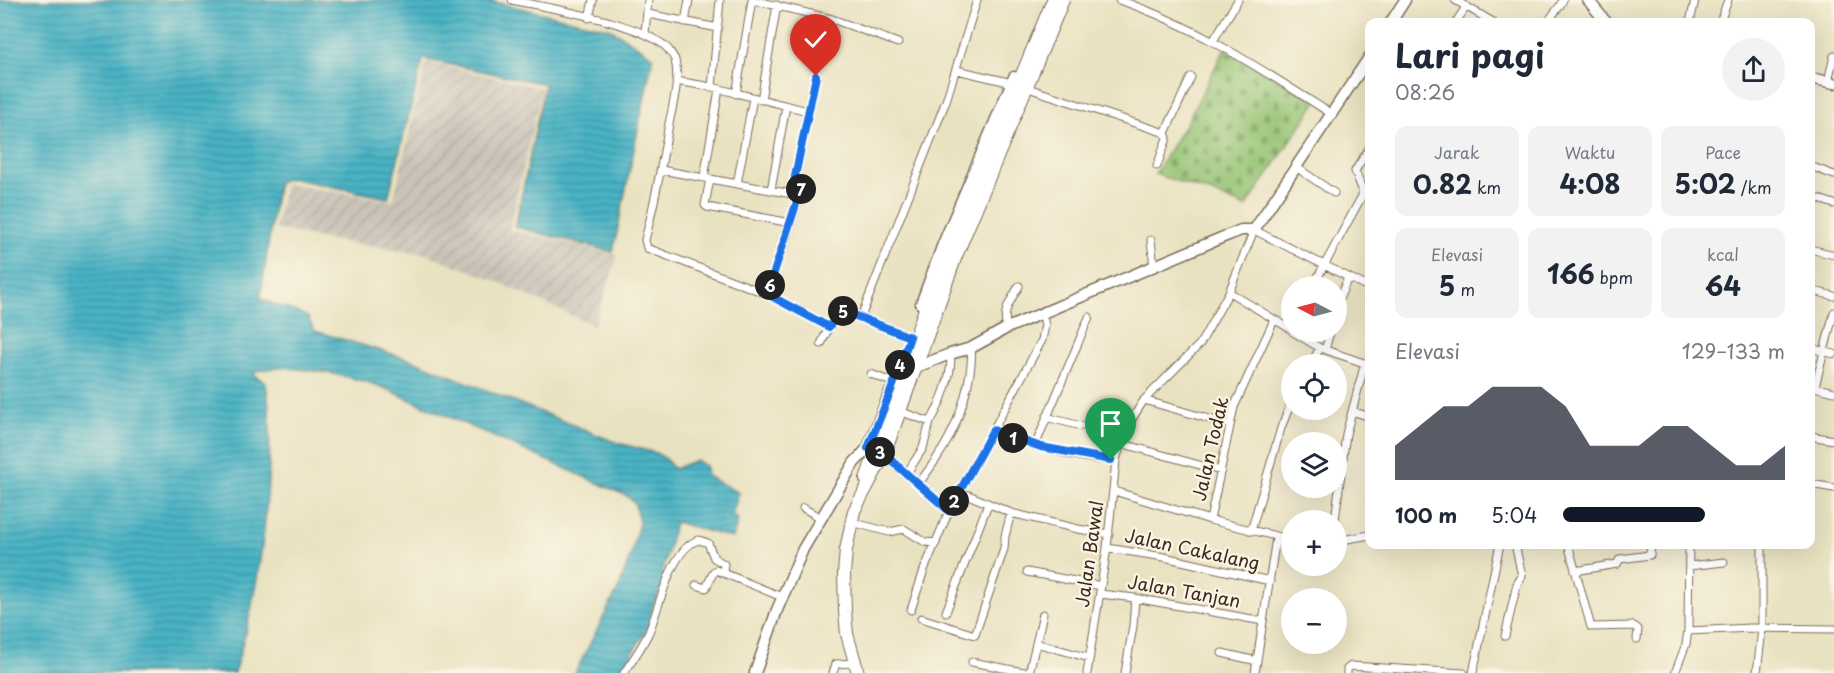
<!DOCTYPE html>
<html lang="id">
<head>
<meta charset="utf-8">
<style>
  :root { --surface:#fff; --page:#f2f2f3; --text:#1f2937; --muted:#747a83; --accent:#111827 }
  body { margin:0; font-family:"Playpen Sans",sans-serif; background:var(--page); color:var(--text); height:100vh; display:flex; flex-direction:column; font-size:22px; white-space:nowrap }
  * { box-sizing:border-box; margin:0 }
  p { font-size:20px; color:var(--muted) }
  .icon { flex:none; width:33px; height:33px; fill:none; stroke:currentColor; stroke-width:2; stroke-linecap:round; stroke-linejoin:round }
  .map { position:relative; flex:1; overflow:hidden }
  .panel { position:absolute; left:1365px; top:18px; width:450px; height:531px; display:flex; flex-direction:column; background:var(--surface); border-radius:12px; box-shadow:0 6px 24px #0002 }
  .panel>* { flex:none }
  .needle { width:39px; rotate:276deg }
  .controls { position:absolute; left:1281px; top:276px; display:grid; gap:12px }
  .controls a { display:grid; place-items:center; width:66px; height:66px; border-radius:50%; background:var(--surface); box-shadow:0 6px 24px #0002; font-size:30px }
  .pin { position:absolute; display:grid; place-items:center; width:51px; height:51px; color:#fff; margin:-62px -26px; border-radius:50% 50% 50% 0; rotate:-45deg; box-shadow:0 0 6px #0007 }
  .pin .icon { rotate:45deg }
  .km { position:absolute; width:30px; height:30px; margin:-15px; border-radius:50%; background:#222; color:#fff; font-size:16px; line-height:30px; text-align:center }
  .round { display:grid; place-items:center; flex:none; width:63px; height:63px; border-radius:32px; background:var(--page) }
  .summary { display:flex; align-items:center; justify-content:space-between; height:102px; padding:0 30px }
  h1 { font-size:33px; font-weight:700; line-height:45px }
  .stats { display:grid; grid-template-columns:repeat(3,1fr); gap:9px; height:102px; padding:6px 30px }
  .stats div { display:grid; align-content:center; border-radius:12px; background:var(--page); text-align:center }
  .stats b { font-size:26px; font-weight:700 }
  .stats small { font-size:16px; font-weight:400 }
  .stats p { font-size:16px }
  .chart { height:168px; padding:12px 30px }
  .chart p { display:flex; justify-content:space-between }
  .chart svg { width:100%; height:108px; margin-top:6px; fill:var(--accent); opacity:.7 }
  ul { padding:0 30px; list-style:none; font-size:20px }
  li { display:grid; grid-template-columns:96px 72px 1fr; align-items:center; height:45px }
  li i { height:15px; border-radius:8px; background:var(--accent) }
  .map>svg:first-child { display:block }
  .industrial { fill:url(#industrial-furrows) }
  .cemetery { fill:url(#cemetery-stones); stroke:#677648; stroke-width:1.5 }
  .water { fill:url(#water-rules); stroke:#426e72; stroke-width:1.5 }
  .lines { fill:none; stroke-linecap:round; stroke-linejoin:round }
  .street-casing { stroke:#786a57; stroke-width:9 }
  .secondary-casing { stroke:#786a57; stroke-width:13 }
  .highway-casing { stroke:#786a57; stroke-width:14 }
  .street { stroke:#fff; stroke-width:7 }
  .secondary { stroke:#fff; stroke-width:10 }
  .highway { stroke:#fff; stroke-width:12 }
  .route-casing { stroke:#fff; stroke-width:12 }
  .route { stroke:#1a73e8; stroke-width:8 }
  .labels { text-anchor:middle; stroke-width:4.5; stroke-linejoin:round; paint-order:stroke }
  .street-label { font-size:18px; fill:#3b2a1e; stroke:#fcf5e5 }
</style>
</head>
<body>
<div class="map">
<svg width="1834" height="673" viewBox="0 0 1834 673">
  <defs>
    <pattern id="industrial-furrows" width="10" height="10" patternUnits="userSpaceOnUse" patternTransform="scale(1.5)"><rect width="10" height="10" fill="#cac3b8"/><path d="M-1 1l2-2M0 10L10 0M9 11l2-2" fill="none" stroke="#aea89e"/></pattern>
    <pattern id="cemetery-stones" width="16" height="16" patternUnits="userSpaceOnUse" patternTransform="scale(1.5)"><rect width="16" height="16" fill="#93c271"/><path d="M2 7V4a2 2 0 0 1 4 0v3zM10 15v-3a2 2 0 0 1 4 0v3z" fill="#799e5c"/></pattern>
    <pattern id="water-rules" width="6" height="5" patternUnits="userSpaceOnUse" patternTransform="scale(1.5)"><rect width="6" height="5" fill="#48b3c5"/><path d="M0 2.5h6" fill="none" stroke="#3d929f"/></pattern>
  </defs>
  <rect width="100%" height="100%" fill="#fcf5e5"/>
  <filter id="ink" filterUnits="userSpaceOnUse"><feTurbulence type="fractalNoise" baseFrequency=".0167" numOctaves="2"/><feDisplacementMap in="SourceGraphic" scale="12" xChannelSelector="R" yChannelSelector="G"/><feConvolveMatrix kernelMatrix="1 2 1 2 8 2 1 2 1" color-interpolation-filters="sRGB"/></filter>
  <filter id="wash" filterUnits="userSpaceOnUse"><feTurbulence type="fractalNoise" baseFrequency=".008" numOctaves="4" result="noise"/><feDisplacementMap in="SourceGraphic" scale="24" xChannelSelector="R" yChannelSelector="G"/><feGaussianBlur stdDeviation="1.35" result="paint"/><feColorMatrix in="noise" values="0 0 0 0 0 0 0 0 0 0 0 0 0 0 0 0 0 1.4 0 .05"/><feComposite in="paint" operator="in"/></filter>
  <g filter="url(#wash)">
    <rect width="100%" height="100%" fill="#e9e2c1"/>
    <!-- industrial -->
    <path class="industrial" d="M426 62 542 88 509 230 618 255 594 326 494 280 427 254 331 240 275 229 285 184 393 201Z"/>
    <!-- cemetery -->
    <path class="cemetery" d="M1224 50 1317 101 1246 207 1210 192 1155 174 1188 120Z"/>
    <!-- water -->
    <path class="water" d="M0 0H486L611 29 653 56 613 252 515 227 545 84 423 59 388 198 291 178 280 181 277 186 261 294V299L307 316 315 331 412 360 615 442 656 453 665 458 674 469 696 460 706 466 707 476 739 493 732 514 738 520 733 538 675 522 662 574 667 576 653 606 647 629 620 673H575L619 587 631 554 639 523 635 504 627 496 382 387C347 375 313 368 276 368 266 368 261 371 255 371V376L266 383C271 413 270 436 269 465 266 535 255 607 234 673H0Z"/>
  </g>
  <g filter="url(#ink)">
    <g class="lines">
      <defs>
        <path id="street" d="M512 0C551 9 642 22 668 49 670 52 674 57 675 60 680 80 673 104 669 124 662 163 655 202 645 240L647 248 767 294 829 327 840 312 843 311 910 337
          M752 0 832 19 898 43
          M1119 0C1196 26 1263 70 1330 113
          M1455 0 1493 22
          M648 14 718 28
          M589 18 593 0
          M685 22 689 0
          M1456 22 1466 7
          M1548 22C1553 13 1558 11 1563 0
          M1690 22 1695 0
          M1720 22 1728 0
          M645 33 648 0
          M1213 41 1238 0
          M957 70 1012 83
          M676 81 712 87 808 111
          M1828 81 1834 56
          M712 87 720 0
          M1031 89 1165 133 1191 77
          M736 94 752 0
          M761 100 777 5
          M1157 166 1167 138 1165 133
          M1810 166 1834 175
          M1296 167 1334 193
          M661 170 792 194 816 76
          M704 178 719 89
          M710 179 705 205 707 207 791 223
          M737 184 753 98
          M771 190 786 106
          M1810 196 1834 204
          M1151 240 1154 267
          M1810 249 1834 255
          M1313 286 1362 196V189L1355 171 1370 147
          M1810 290 1834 296
          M1229 292 1292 330
          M767 294 800 196 792 194
          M1336 306 1348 278
          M861 317 946 101 977 0
          M1007 328C1001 311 1012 299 1019 286
          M1293 332 1320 348 1367 364
          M821 344 829 327
          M1810 348 1834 354
          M1325 350 1330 332
          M1311 364 1320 348
          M871 374 894 383
          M1810 386 1834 392
          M1815 387 1834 312
          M1144 400 1230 425
          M899 411 930 422C940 407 954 370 950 354
          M1352 411 1370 417
          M1046 417 1081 426
          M993 430C1032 444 1074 460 1116 460
          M1810 436 1834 440
          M1120 443 1221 471
          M1035 446 1089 317
          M884 455 949 511
          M907 473 923 448 930 422
          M919 483C945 449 958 427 968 384 970 372 973 360 971 348
          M1810 484 1834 488
          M959 491 1011 513 1078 529 1109 534
          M1114 491 1210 520 1292 540
          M803 508 821 518
          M1210 520 1234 407 1274 320
          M1335 520 1346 434 1365 363
          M851 522 889 532 904 529 925 542 936 543
          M1251 531 1281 428 1292 400
          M1336 541 1370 535
          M1568 544 1591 627 1634 626 1638 629 1637 639
          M1107 548 1164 557 1270 581
          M1689 566 1724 562
          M1575 571 1617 564 1620 559 1650 555 1651 544
          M1027 572 1101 586
          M696 585 706 588 714 571 716 570 782 597
          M1100 594 1135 598 1263 621
          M911 610 924 570 949 511 1042 340 1045 325 1042 313
          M946 612 988 504
          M921 618 975 635 1004 549 1005 536 1011 513
          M1688 631 1751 628 1834 629
          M1505 636 1517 584 1522 576 1515 544
          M1036 643 1089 658
          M1222 653 1257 661
          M972 662 1029 673 1043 614
          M624 673C633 660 642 647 649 632 659 609 671 547 699 540L708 543 714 558 724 564 723 573
          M833 673 836 664 855 663
          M1087 673 1107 548 1116 460 1125 430 1144 400 1200 344 1229 292 1254 230 1370 288
          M1125 673 1133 626 1135 598
          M1255 673 1276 538
          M1347 673V669L1351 666 1464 673
          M1473 673 1500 544
          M1675 673 1686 644 1688 631 1689 544
          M1757 673 1762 629V544"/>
        <path id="secondary" d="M1588 0 1606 22
          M1391 22 1405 0
          M1810 78 1834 83
          M921 304 943 244 1014 77
          M914 368 950 354 971 348 1007 328 1221 238 1241 230H1254L1370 56
          M868 448 890 392
          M755 673 777 610 803 549 854 463 868 448 874 449"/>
        <path id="highway" d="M866 479 928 300 1053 0
          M858 673 847 634 845 612 844 574 846 550 854 511 884 455 956 256 1063 0"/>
      </defs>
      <!-- street casing -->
      <use href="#street" class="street-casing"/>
      <!-- secondary casing -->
      <use href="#secondary" class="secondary-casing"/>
      <!-- highway casing -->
      <use href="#highway" class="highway-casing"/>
      <!-- street -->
      <use href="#street" class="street"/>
      <!-- secondary -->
      <use href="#secondary" class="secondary"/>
      <!-- highway -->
      <use href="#highway" class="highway"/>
    </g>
  </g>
  <g class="lines" filter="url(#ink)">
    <defs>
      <path id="route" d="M816 76 793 186 801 189 767 294 829 327 840 312 843 311 910 337 894 383 868 448 884 454 949 511 993 430 1041 447 1111 460"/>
    </defs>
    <!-- route casing -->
    <use href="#route" class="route-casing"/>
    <!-- route -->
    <use href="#route" class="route"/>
  </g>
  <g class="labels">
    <!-- street labels -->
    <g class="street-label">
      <text transform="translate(1211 449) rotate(-77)" y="6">Jalan Todak</text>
      <text transform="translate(1192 550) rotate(12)" y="6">Jalan Cakalang</text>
      <text transform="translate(1090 554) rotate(-82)" y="6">Jalan Bawal</text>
      <text transform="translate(1184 592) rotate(10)" y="6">Jalan Tanjan</text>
    </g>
  </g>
</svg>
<div class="controls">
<a><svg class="needle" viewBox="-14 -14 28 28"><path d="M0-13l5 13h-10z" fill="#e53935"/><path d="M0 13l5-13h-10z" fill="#747a83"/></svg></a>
<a><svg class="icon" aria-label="locate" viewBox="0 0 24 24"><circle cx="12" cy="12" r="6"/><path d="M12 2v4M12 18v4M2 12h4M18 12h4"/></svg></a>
<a><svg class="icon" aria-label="layers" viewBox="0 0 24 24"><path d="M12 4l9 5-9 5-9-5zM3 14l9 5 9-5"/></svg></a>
<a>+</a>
<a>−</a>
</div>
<div class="pin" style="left:1111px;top:460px;background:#1e9e55"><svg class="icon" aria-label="arrive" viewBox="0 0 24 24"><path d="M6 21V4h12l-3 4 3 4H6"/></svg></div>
<div class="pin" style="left:816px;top:76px;background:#d93025"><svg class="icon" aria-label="check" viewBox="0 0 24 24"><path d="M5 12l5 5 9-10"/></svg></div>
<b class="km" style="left:1013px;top:438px">1</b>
<b class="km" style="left:954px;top:501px">2</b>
<b class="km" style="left:880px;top:452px">3</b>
<b class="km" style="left:900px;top:365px">4</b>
<b class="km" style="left:843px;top:311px">5</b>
<b class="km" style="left:770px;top:285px">6</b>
<b class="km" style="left:801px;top:189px">7</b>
<section class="panel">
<div class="summary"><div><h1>Lari pagi</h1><p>08:26</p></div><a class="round"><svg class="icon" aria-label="share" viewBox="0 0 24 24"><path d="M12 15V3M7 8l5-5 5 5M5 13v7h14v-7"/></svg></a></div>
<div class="stats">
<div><p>Jarak</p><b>0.82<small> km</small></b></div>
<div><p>Waktu</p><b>4:08</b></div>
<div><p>Pace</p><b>5:02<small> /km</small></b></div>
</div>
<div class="stats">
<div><p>Elevasi</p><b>5<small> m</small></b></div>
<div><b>166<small> bpm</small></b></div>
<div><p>kcal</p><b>64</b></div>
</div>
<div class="chart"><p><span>Elevasi</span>129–133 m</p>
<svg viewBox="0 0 160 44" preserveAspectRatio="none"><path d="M0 44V30L10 22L20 14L30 14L40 6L50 6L60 6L70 14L80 30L90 30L100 30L110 22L120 22L130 30L140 38L150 38L160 30V44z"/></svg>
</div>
<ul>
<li><b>100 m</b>5:04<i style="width:64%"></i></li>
</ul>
</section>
</div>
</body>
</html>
